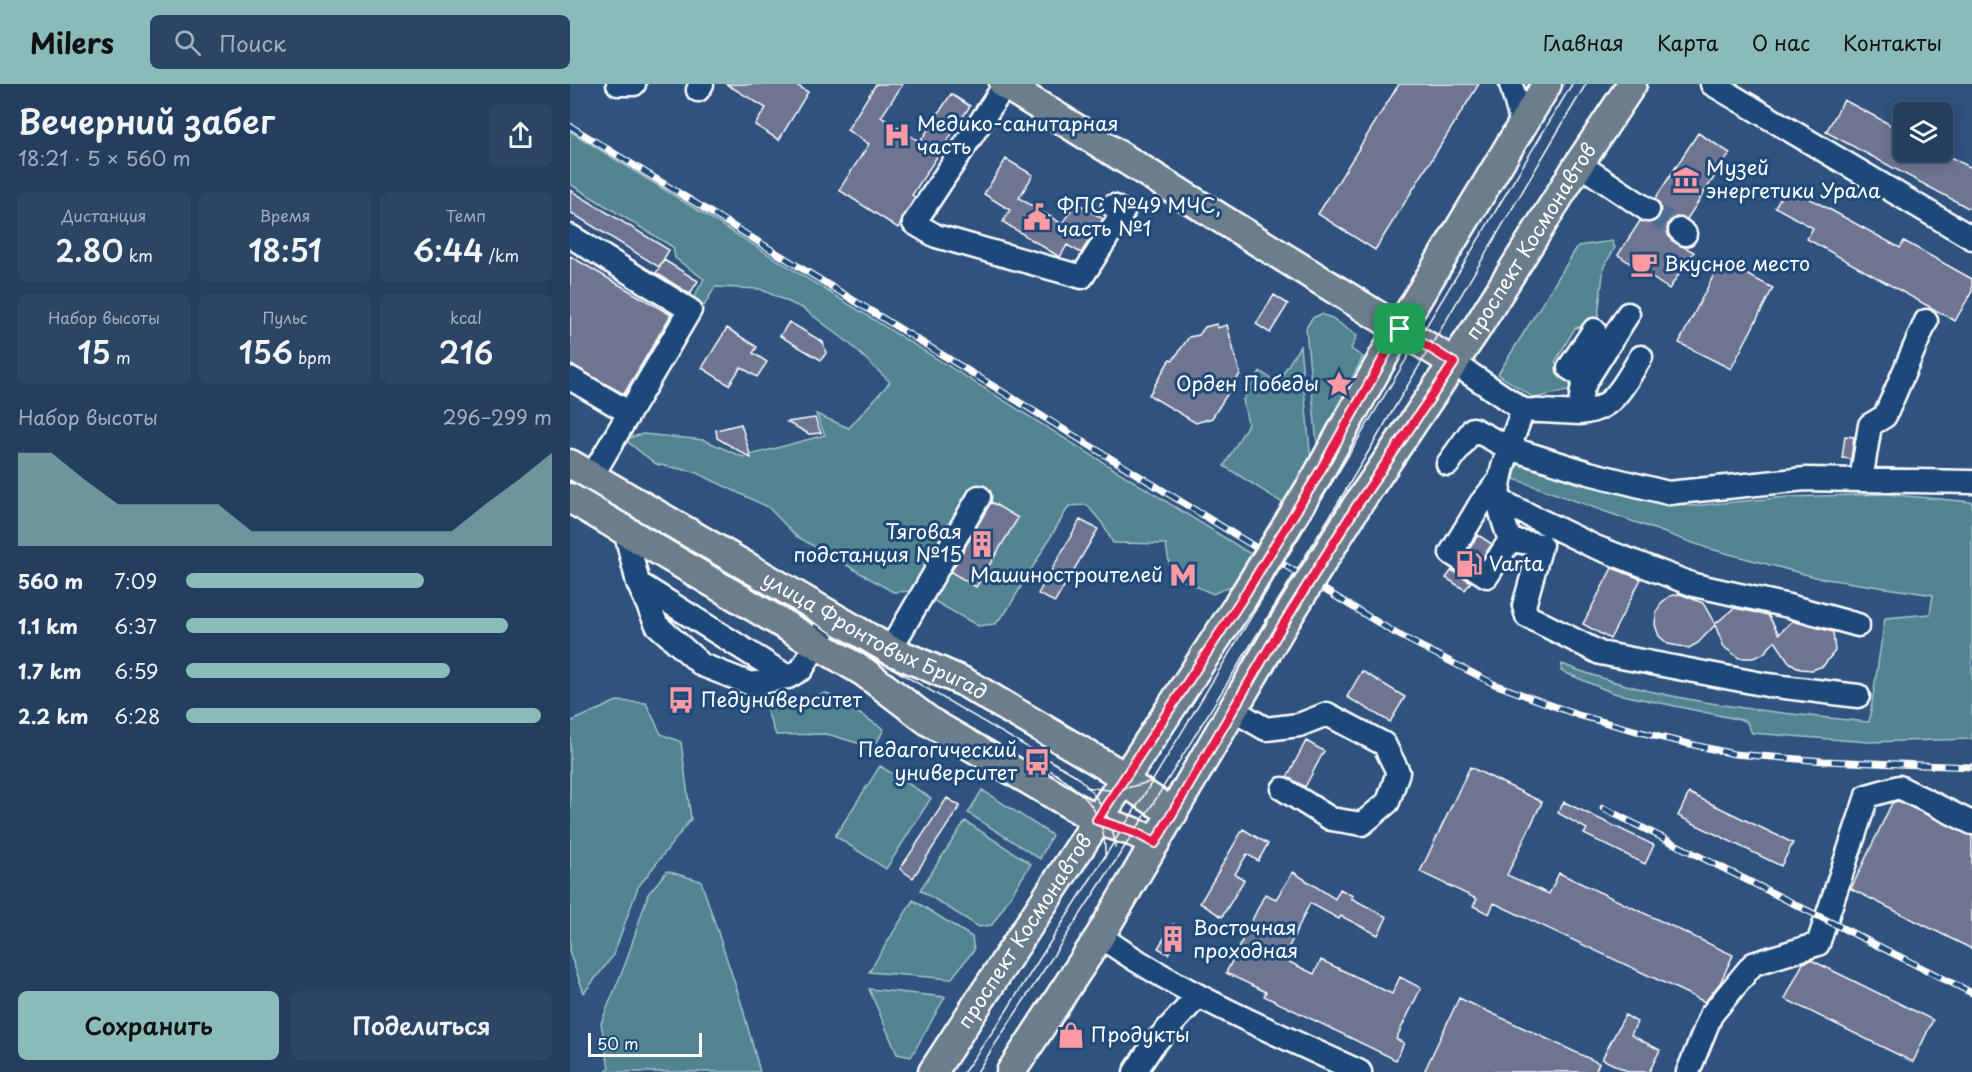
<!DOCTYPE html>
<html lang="ru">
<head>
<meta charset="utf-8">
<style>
  :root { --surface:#233e5f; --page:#2b4565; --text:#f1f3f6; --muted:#a3aebd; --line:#405774; --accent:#8bbbb9 }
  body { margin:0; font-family:"Playpen Sans",sans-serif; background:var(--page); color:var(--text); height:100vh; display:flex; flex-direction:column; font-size:22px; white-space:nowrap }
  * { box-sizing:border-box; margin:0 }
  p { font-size:20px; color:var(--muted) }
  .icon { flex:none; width:33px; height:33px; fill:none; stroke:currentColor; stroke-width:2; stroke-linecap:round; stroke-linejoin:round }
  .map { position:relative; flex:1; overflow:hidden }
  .side { display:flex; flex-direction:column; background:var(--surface); width:570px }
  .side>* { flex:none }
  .tools { position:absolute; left:1323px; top:18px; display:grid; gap:12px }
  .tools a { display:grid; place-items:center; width:60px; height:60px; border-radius:9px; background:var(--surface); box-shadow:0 3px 15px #0003,0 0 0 2px var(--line); font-size:30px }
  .scale { position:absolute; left:18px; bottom:15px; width:114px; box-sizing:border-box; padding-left:6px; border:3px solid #fff; border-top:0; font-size:16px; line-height:21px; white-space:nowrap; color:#fff; -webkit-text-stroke:4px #1f4a7a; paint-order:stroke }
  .pin { position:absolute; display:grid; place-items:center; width:51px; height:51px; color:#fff; margin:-26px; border-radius:12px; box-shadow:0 3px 9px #0006 }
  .round { display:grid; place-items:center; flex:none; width:63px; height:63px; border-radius:9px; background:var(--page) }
  .overview { display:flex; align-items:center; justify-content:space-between; height:102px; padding:0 18px }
  h1 { font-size:33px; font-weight:600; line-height:45px }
  .stats { display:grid; grid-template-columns:repeat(3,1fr); gap:9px; height:102px; padding:6px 18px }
  .stats div { display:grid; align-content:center; border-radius:9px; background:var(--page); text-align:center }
  .stats b { font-size:30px; font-weight:600 }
  .stats small { font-size:16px; font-weight:400 }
  .stats p { font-size:16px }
  .chart { height:168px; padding:12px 18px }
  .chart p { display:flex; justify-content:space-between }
  .chart svg { width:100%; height:108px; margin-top:6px; fill:var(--accent); opacity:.7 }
  .action { display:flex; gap:12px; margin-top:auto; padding:12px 18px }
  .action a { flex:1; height:69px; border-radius:9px; background:var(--accent); color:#111; font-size:24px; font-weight:600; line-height:69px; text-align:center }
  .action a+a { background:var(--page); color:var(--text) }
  ul { padding:0 18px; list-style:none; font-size:20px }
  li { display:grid; grid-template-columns:96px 72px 1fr; align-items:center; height:45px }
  li i { height:15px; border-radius:8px; background:var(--accent) }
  header { display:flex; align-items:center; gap:36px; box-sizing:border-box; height:84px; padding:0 30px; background:var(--accent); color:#111 }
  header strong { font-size:28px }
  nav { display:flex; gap:33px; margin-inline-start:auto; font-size:21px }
  .search { width:420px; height:54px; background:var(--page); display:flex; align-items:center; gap:15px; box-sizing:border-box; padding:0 21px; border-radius:9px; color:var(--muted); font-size:22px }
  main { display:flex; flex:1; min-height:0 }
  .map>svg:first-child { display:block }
  .green { fill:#518490; stroke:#a8c2c8; stroke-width:1.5 }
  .building { fill:#6d7492; stroke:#fff; stroke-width:1.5 }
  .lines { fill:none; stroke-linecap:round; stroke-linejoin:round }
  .minor-tunnel { stroke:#4e6c92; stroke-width:22; stroke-dasharray:22 11; stroke-linecap:butt }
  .minor-casing { stroke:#fff; stroke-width:27 }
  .major-casing { stroke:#fff; stroke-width:33 }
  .minor { stroke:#1f4a7a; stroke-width:22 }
  .major { stroke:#6c7d8c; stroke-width:28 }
  .tram { stroke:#fff; stroke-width:1.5 }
  .rail-casing { stroke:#fff; stroke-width:7 }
  .rail { stroke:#1f4a7a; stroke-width:4.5; stroke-dasharray:14; stroke-linecap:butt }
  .major-bridge-casing { stroke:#fff; stroke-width:33; stroke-linecap:butt }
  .major-bridge { stroke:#6c7d8c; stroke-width:28 }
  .route-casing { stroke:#fff; stroke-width:12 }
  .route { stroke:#e11d48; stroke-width:8 }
  .labels { text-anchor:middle; stroke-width:6; stroke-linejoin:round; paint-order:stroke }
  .poi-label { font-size:20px; fill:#fff; stroke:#1f4a7a; text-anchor:start }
  .street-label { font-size:20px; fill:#fff; stroke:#1f4a7a }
</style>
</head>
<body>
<header>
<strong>Milers</strong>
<div class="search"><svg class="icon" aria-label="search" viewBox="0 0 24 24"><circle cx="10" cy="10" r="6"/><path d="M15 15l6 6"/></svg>Поиск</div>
<nav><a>Главная</a><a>Карта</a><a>О нас</a><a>Контакты</a></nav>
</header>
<main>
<section class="side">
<div class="overview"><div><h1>Вечерний забег</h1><p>18:21 · 5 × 560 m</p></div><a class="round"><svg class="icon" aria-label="share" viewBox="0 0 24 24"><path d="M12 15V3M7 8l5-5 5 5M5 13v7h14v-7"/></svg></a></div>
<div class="stats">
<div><p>Дистанция</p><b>2.80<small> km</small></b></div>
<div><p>Время</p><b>18:51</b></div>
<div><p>Темп</p><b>6:44<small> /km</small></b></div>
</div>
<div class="stats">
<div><p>Набор высоты</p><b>15<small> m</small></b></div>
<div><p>Пульс</p><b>156<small> bpm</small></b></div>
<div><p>kcal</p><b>216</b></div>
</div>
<div class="chart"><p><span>Набор высоты</span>296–299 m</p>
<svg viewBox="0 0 160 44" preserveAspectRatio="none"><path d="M0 44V6L10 6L20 17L30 27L40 27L50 27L60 27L70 38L80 38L90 38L100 38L110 38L120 38L130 38L140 27L150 17L160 6V44z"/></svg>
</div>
<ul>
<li><b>560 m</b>7:09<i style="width:65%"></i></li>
<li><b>1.1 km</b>6:37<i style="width:88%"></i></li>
<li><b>1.7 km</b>6:59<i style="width:72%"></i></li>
<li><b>2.2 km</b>6:28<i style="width:97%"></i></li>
</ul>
<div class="action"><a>Сохранить</a><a>Поделиться</a></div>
</section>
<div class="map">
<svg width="1402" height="988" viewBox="0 0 1402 988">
  <rect width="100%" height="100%" fill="#2f527f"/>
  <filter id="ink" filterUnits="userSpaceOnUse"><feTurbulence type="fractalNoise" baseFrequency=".0167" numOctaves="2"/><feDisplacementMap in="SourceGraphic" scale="12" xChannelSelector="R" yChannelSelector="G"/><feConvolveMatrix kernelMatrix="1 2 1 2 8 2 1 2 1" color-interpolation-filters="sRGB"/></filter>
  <g filter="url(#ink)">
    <!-- green -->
    <path class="green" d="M0 47 684 472 670 498 643 510 601 491 596 460 543 459 532 439 517 421 499 422 436 528 425 540 408 542 347 507 323 508 226 452 198 423 125 388 86 380 54 355 73 350 134 356 173 373 255 351 246 330 279 344 320 298 279 259 234 225 190 205 145 203 134 222 123 215 134 195 105 174 103 163 0 100Z
      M1042 157 1045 164 1034 182 1027 240 1005 244 985 278 1002 290 1003 306 964 314 928 290 1008 162Z
      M751 230 762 234 787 252 781 265 793 273 747 361 736 244 742 234Z
      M730 262 741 377 716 421 654 382 678 340 673 316 690 287 707 299Z
      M948 377 1004 399 1121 422 1218 413 1315 410 1402 418V655L1298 658 1182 649 1176 637 1043 609 991 587 992 580C1087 618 1197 628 1299 638L1315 534 1360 530 1363 511 1249 494 1137 464 944 395Z
      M256 609 314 645 304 664 257 650 206 651 196 625Z
      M47 617 76 619 91 650 111 658 121 735 68 803 43 872 14 909 0 870V638Z
      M310 682 361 714 316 785 265 752Z
      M412 706 482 751 470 775 398 729Z
      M395 737 461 780 422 841 409 843 350 806Z
      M97 787 131 797 171 918 190 988H36L39 984 31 939 56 878 78 810Z
      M343 816 402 853 404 866 381 895 299 888Z
      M299 905 375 913 341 973 327 970Z"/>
    <!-- building -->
    <path class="building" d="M156 0H225L238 8 209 56 185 41 196 24Z
      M306 0H333L311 33 350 58 381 10 400 22 342 111 345 113 328 144 269 106 299 60 277 46Z
      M829 0H909L805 166 748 130Z
      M1274 16 1334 48V68H1370L1402 84V126L1256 48Z
      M1128 49 1160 69 1117 135 1106 133 1099 138 1097 145 1101 156 1124 168 1099 205 1048 171 1070 137 1083 138 1089 133 1090 121 1085 115Z
      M436 75 463 91 449 114 492 140 506 118 533 135 511 169 497 161 490 173 488 172 433 138 440 126 414 110Z
      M1217 102 1330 164 1334 157 1402 195V207L1385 237 1237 155 1243 144 1205 123Z
      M0 106 99 166 89 183 0 128Z
      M0 172 101 231 54 310 0 281Z
      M94 176 128 197 120 210 86 189Z
      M1151 177 1203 204 1161 285 1109 259Z
      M704 211 718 220 700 249 686 240Z
      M219 238 253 258 256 269 251 276 210 252Z
      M647 240V244L657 241 670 290 642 334 626 339 579 311 600 275 603 276 619 253 629 251 635 243Z
      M157 244 187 263 183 269 197 278 187 293 171 283 159 301 132 284Z
      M245 334 251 349 239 350 217 338Z
      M171 340 181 374 147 354 146 346Z
      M1275 352 1284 353 1281 375 1272 374Z
      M421 418 448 434 406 503 381 488Z
      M510 436 528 445 485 518 468 510Z
      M908 451 922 460 913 473 899 465Z
      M1042 484 1071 495 1040 555 1013 540Z
      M882 486 901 498 895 506 876 494Z
      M1110 510 1133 519 1145 540 1164 524 1198 531 1209 550 1222 537 1263 548 1265 567 1253 582 1242 586 1230 585 1219 578 1205 557 1193 570 1183 574H1169L1154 563 1145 541 1128 559 1119 564 1098 560 1089 552 1085 541 1086 530 1091 519 1100 512Z
      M792 587 835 613 820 638 777 613Z
      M736 657 754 667 735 703 717 693Z
      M900 683 972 718 937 791 979 810 989 789 1163 871 1150 899 1135 918 924 819 919 830 903 822 907 815 850 788Z
      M1119 709 1223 759 1211 782 1108 732Z
      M377 714 390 722 343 794 330 785Z
      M1328 717 1402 752V865L1281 805 1322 719Z
      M994 718 1084 761 1075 780 1014 750 1017 745 988 729Z
      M673 745 698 760 688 777 677 770 665 790 674 796 652 833 630 819Z
      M723 788 765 815 770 805 783 812 781 814 817 833 808 851 771 832 769 835 740 819 713 875 744 890 751 876 822 910 830 893 851 904 826 955 834 959 826 976 694 912 696 908 656 889 695 810 706 815Z
      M603 840 613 846 598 870 588 864Z
      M1241 876 1363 936 1343 978 1215 915 1233 879Z
      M889 914 1029 979 1025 988H854Z
      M1055 931 1067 938 1061 951 1090 966 1079 988H1059L1032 975Z"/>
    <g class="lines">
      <!-- minor-tunnel -->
      <path class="minor-tunnel" d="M1078 126 1110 146"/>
      <defs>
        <path id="minor" d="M48 0H64
          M941 0 952 40
          M1142 0 1402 154
          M435 1 344 139 366 152 512 193 553 128 543 122
          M128 6 132 0
          M1009 80 1078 126
          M1110 146 1115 150
          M0 152 120 226 22 392
          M884 279 953 326 939 364 1019 389 1098 409 1235 395 1402 398
          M0 294 58 328
          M1017 295 999 284 1024 246
          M953 326 1009 329 1012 306 1017 295 1058 230
          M1009 329C1045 326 1053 301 1071 273
          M878 380 903 345 939 364C925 405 925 415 940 456L917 492 881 469 911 419 928 398
          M1291 396 1300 341 1315 332 1356 237
          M930 417 1023 462 1124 501 1219 522 1288 541
          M55 446 68 499 87 541 132 581 181 600 218 593 232 585 262 532
          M940 456 971 461 954 522 957 532 1030 569 1197 601 1288 612
          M68 499 218 593
          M320 566 409 413
          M663 626 696 645 729 641 757 630 814 660 828 688 818 718 792 740 761 735 713 705
          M530 852C610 909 701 947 790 988
          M565 988 582 962 628 912
          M1118 988 1141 931 1183 880 1248 860 1297 712 1329 703 1402 739"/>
        <g id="major">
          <path d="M434 0 884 279"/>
          <path id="s1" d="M0 380 320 566 394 598 555 693 564 704 603 729"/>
          <path d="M745 396 829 245 977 0"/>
          <path d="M0 414 294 588 360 638 527 736 564 748 585 759"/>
          <path id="s2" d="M786 423 905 247 1009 80 1062 0"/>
          <path id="s3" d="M363 988 672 515"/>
          <path d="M441 988 530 852 712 542"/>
        </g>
      </defs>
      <!-- minor casing -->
      <use href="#minor" class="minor-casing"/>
      <!-- major casing -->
      <use href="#major" class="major-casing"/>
      <!-- minor -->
      <use href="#minor" class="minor"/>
      <!-- major -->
      <use href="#major" class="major"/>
      <!-- tram -->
      <path class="tram" d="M0 396 505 691C525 708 544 735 545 763
        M470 680C509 704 537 724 535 774
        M516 703 545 707 583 697
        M394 988 428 940 574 711 1002 0
        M407 988 584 718 771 414 1016 0"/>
      <defs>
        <path id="rail" d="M0 42 825 549 924 600 1008 631 1089 653 1164 670 1254 677 1402 683
          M1033 724 1402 909"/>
      </defs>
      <!-- rail casing -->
      <use href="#rail" class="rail-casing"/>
      <!-- rail -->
      <use href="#rail" class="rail"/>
      <defs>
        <path id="major-bridge" d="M672 515 745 396
          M712 542 786 423"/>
      </defs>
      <!-- major-bridge casing -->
      <use href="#major-bridge" class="major-bridge-casing"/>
      <!-- major-bridge -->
      <use href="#major-bridge" class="major-bridge"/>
    </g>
  </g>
  <g class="lines" filter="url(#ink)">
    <defs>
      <path id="route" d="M830 245 884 279 786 423 712 542 585 759 564 748 527 736 672 515 745 396Z"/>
    </defs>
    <!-- route casing -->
    <use href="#route" class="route-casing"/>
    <!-- route -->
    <use href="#route" class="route"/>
  </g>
  <!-- icons -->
  <defs>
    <symbol id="hospital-bare" viewBox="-9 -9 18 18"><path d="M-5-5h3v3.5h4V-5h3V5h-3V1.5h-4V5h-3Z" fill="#ff9aa2" stroke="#1f4a7a" stroke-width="2.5" paint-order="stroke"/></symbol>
    <symbol id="museum-bare" viewBox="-9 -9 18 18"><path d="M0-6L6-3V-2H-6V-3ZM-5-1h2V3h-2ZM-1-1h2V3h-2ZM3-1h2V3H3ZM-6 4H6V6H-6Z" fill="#ff9aa2" stroke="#1f4a7a" stroke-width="2.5" paint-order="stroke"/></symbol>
    <symbol id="civic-bare" viewBox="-9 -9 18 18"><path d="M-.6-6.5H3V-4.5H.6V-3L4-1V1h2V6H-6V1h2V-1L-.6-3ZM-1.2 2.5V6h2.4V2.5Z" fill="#ff9aa2" stroke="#1f4a7a" stroke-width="2.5" paint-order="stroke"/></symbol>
    <symbol id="cafe-bare" viewBox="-9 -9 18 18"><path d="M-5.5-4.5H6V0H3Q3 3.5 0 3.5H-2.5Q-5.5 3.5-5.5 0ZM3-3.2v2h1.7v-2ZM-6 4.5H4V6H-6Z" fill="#ff9aa2" stroke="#1f4a7a" stroke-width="2.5" paint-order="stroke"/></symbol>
    <symbol id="sight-bare" viewBox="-9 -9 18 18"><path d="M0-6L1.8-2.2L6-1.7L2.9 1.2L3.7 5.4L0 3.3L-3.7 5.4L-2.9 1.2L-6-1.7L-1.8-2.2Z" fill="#ff9aa2" stroke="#1f4a7a" stroke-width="2.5" paint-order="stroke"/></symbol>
    <symbol id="building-bare" viewBox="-9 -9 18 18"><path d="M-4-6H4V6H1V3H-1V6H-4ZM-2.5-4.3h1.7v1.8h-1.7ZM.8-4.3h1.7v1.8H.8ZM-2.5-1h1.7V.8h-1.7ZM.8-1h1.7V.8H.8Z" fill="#ff9aa2" stroke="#1f4a7a" stroke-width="2.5" paint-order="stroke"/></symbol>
    <symbol id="fuel-bare" viewBox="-9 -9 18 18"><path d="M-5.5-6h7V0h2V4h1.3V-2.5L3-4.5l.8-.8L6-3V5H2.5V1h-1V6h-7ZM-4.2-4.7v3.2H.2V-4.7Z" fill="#ff9aa2" stroke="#1f4a7a" stroke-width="2.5" paint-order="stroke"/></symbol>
    <symbol id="metro-bare" viewBox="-9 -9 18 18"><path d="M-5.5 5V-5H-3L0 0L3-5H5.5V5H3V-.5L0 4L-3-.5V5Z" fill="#ff9aa2" stroke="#1f4a7a" stroke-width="2.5" paint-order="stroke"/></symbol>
    <symbol id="bus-bare" viewBox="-9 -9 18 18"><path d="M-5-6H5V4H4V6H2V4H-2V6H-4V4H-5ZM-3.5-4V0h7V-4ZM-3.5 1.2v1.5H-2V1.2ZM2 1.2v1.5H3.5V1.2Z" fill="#ff9aa2" stroke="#1f4a7a" stroke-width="2.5" paint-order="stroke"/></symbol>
    <symbol id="shop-bare" viewBox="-9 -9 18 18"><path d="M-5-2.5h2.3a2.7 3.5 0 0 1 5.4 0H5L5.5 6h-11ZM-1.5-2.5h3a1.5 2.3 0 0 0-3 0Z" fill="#ff9aa2" stroke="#1f4a7a" stroke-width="2.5" paint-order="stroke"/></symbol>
  </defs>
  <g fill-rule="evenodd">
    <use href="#hospital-bare" x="308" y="32" width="38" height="38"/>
    <use href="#museum-bare" x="1097" y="77" width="38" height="38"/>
    <use href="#civic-bare" x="448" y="114" width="38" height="38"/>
    <use href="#cafe-bare" x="1055" y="161" width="38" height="38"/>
    <use href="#sight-bare" x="750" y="281" width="38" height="38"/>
    <use href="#building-bare" x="393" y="441" width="38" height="38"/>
    <use href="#fuel-bare" x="880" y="461" width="38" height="38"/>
    <use href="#metro-bare" x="594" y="472" width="38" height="38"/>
    <use href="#bus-bare" x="92" y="597" width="38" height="38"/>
    <use href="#bus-bare" x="448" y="659" width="38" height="38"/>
    <use href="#building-bare" x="584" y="836" width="38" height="38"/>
    <use href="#shop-bare" x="482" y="932" width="38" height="38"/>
  </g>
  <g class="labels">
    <!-- poi labels -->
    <g class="poi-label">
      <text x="347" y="47">Медико-санитарная<tspan x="347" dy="23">часть</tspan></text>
      <text x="1136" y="91">Музей<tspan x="1136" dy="23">энергетики Урала</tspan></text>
      <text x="487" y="129">ФПС №49 МЧС,<tspan x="487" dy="23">часть №1</tspan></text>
      <text x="1094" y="187">Вкусное место</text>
      <text x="749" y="307" text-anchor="end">Орден Победы</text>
      <text x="392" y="455" text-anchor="end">Тяговая<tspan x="392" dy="23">подстанция №15</tspan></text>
      <text x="919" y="487">Varta</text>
      <text x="593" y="498" text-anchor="end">Машиностроителей</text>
      <text x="131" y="623">Педуниверситет</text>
      <text x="447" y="673" text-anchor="end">Педагогический<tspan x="447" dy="23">университет</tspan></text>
      <text x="623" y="851">Восточная<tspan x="623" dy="23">проходная</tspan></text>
      <text x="521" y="958">Продукты</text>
    </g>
    <!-- street labels -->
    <g class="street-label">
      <text dy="7" stroke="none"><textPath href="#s2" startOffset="318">проспект Космонавтов</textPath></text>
      <text dy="7" stroke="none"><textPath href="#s1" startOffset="350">улица Фронтовых Бригад</textPath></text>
      <text dy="7" stroke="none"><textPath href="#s3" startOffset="168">проспект Космонавтов</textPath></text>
    </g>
  </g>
</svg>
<div class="tools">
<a><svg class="icon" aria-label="layers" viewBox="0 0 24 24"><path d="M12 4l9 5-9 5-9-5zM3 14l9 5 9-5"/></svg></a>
</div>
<div class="scale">50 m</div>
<div class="pin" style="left:830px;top:245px;background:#1e9e55"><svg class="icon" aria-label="arrive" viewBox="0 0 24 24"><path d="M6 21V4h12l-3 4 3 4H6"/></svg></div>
</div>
</main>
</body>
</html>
